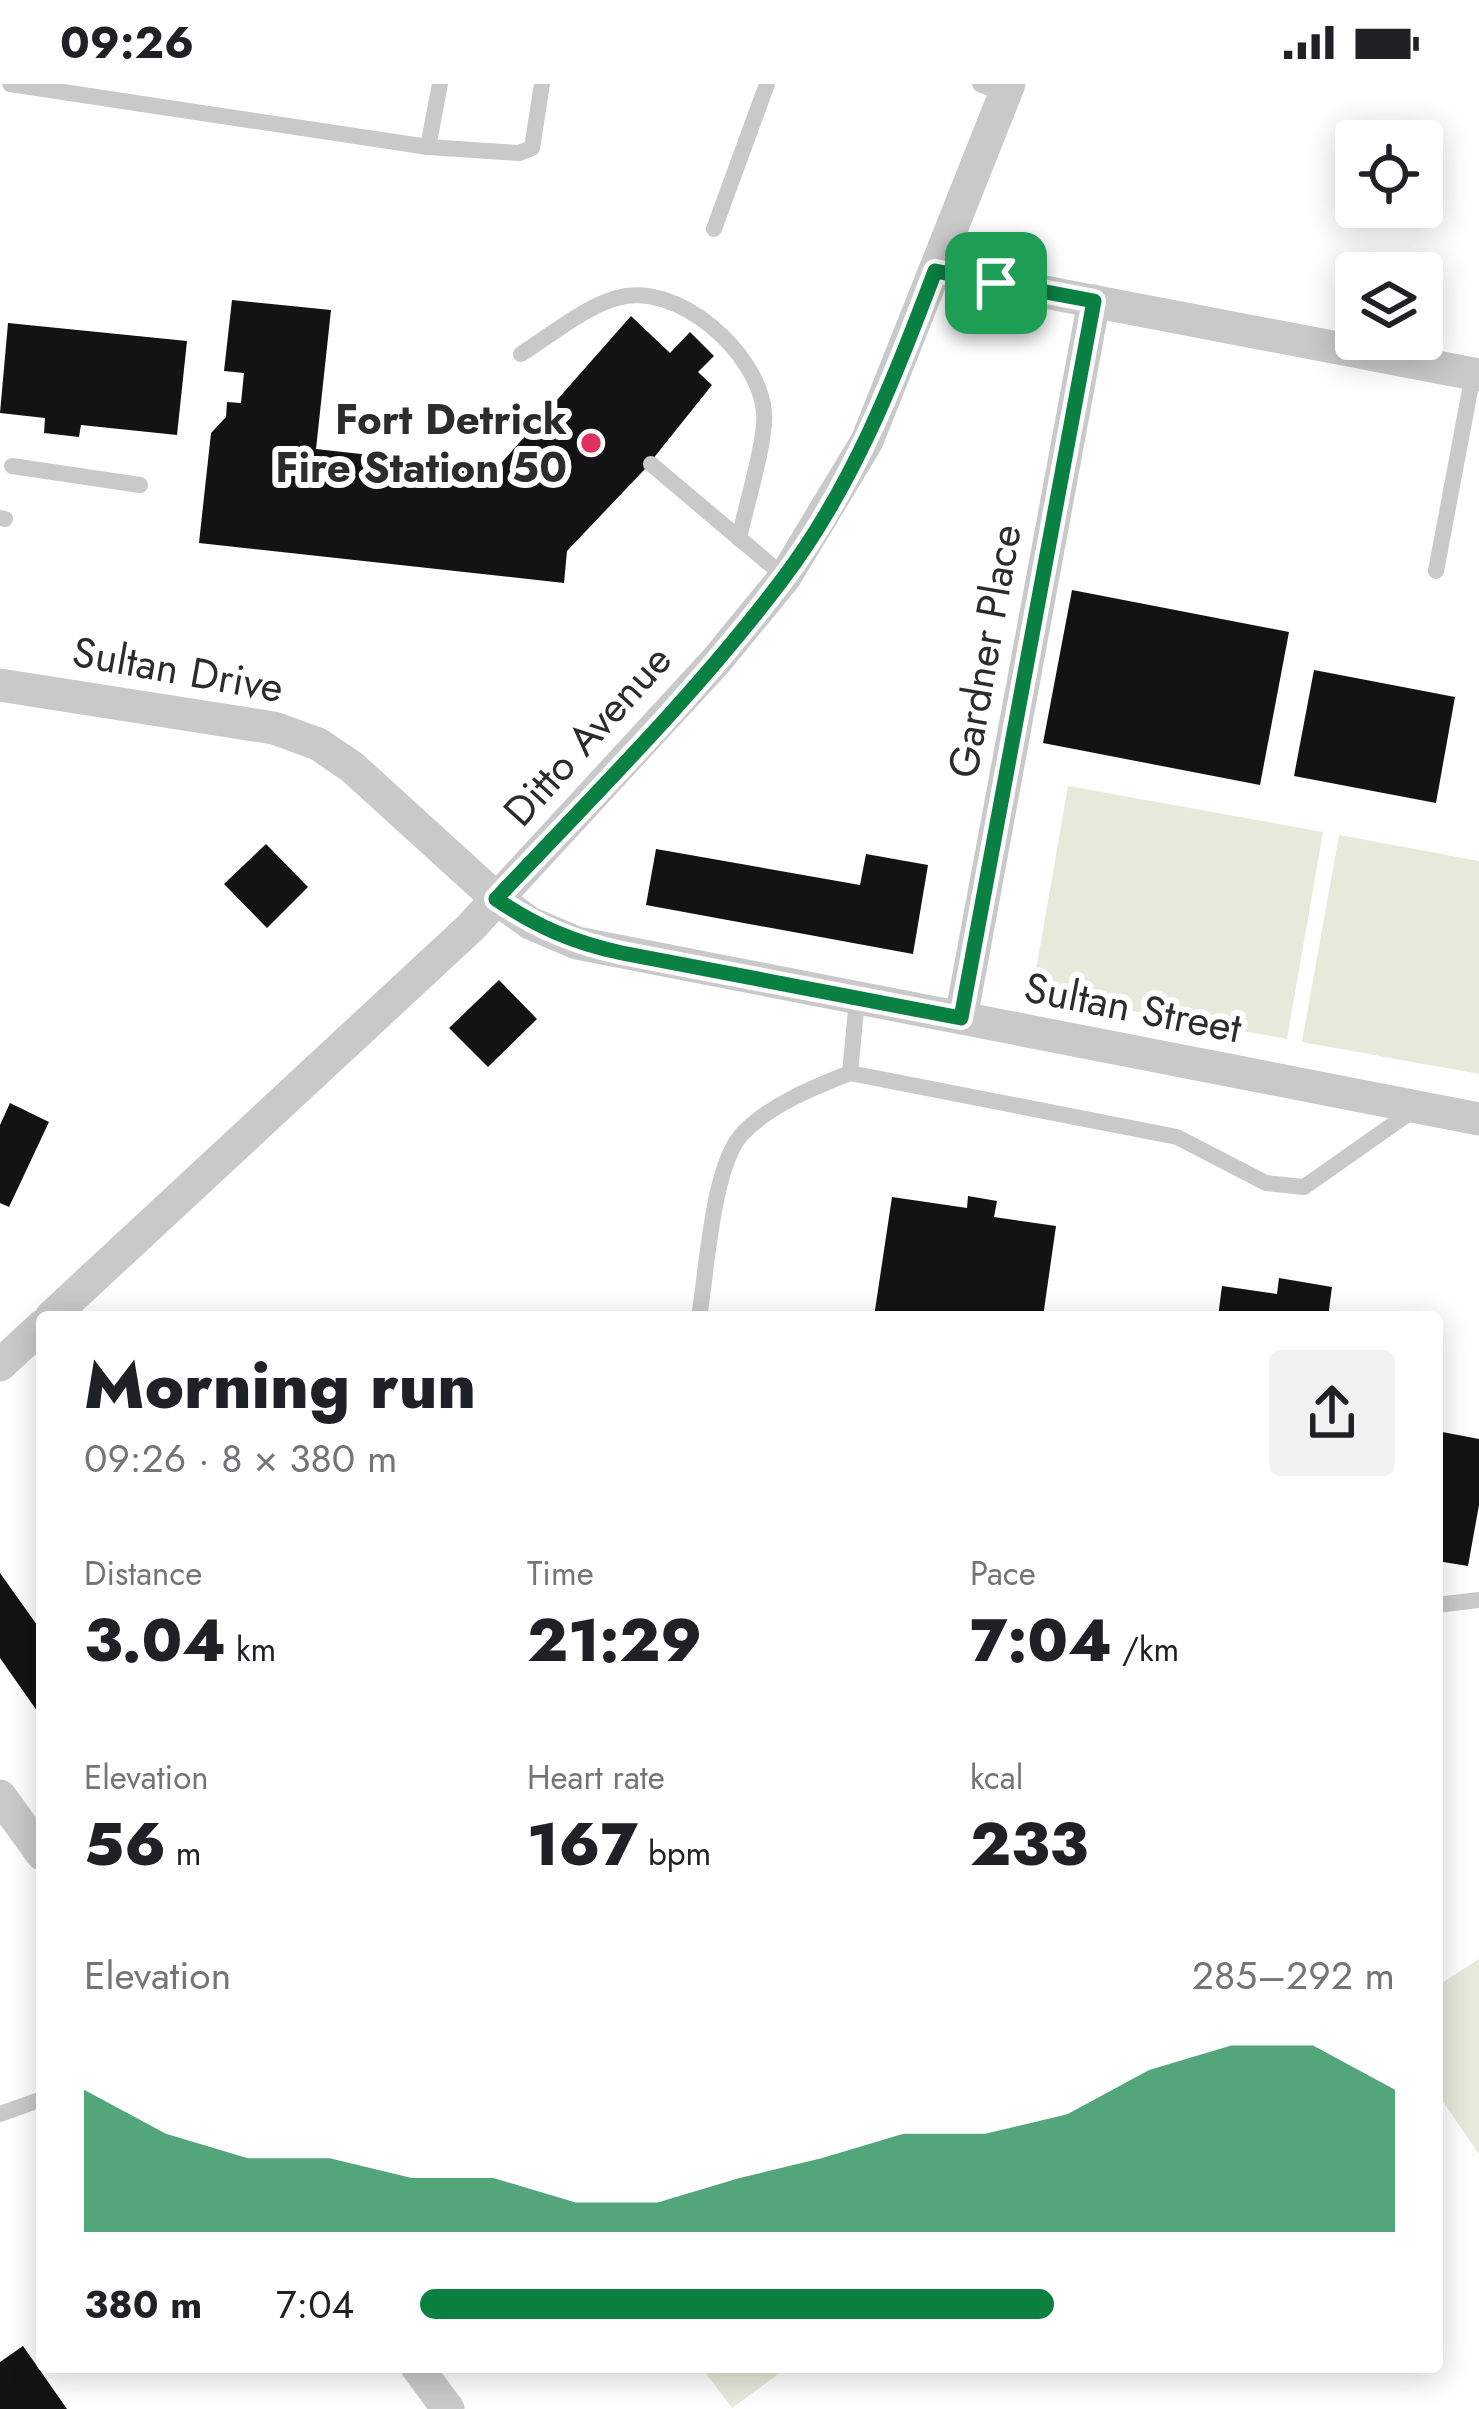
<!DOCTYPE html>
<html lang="en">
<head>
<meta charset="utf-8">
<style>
  :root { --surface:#fff; --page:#f2f2f2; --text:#202124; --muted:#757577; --accent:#0b8043 }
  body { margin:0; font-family:Jost,sans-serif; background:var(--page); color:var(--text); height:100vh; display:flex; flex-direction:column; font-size:45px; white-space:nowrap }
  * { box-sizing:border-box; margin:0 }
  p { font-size:39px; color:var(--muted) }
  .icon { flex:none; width:66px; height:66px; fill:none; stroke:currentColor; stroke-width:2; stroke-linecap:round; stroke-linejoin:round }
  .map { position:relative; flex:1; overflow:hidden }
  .details { position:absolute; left:36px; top:1227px; width:1407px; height:1062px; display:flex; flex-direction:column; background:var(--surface); border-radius:12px; box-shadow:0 6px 30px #0003 }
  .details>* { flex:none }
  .buttons { position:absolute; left:1335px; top:36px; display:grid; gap:24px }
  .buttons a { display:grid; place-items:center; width:108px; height:108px; border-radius:12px; background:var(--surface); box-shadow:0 6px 30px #0003; font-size:60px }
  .pin { position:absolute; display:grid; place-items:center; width:102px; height:102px; color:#fff; margin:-51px; border-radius:24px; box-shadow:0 6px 18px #0006 }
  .round { display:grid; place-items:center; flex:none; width:126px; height:126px; border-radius:12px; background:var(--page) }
  .overview { display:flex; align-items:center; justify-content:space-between; height:204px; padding:0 48px }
  h1 { font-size:66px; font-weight:800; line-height:90px }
  .metrics { display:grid; grid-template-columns:repeat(3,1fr); gap:18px; height:204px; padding:12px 48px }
  .metrics div { display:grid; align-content:center }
  .metrics b { font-size:60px; font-weight:800 }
  .metrics small { font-size:33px; font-weight:400 }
  .metrics p { font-size:33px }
  .chart { height:336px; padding:24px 48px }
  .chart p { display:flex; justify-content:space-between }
  .chart svg { width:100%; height:216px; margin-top:12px; fill:var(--accent); opacity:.7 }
  ul { padding:0 48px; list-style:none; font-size:39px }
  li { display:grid; grid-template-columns:192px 144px 1fr; align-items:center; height:90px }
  li i { height:30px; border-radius:15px; background:var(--accent) }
  .status { display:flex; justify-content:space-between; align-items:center; height:84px; padding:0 60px; background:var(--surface); direction:ltr }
  .status svg { height:33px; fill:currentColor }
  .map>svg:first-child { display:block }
  .green { fill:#e5eada }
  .building { fill:#131313 }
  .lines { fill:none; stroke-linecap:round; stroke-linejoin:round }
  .service { stroke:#c9c9c9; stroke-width:16 }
  .minor { stroke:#c9c9c9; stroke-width:33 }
  .route-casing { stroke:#fff; stroke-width:24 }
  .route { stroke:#0b8043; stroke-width:15 }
  .poi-dot { fill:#e2305d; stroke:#fff; stroke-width:4.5 }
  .labels { text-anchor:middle; stroke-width:12; stroke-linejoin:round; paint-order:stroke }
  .poi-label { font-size:42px; font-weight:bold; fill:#2c2c2c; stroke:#fff; text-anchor:end }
  .street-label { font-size:42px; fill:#2c2c2c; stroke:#fff }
</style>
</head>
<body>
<div class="status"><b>09:26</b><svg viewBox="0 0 49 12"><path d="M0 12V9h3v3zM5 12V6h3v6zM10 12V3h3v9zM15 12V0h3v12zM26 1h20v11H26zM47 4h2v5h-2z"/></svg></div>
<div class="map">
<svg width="1479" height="2325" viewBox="0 0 1479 2325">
  <rect width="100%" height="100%" fill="#fff"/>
  <!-- green -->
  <path class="green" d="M1068 702 1323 748 1287 955 1032 909Z
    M1339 751 1479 777V990L1302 958Z
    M1479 1875V2070L1437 2009V1902Z
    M701 2283H788L732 2324Z"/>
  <!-- building -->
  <path class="building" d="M232 216 331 226 316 365 496 385 631 232 670 269 690 248 714 272 698 288 712 301 644 386 567 467 564 499 199 459 211 349 226 333 227 318 241 319 244 289 224 287Z
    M8 239 187 257 177 351 81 341 79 353 44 349 45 334 0 329Z
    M1072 506 1289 548 1260 701 1043 659Z
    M1314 586 1455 613 1436 719 1294 692Z
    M266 760 308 803 267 844 224 800Z
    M656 765 860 801 866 770 928 781 913 870 646 821Z
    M499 896 537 935 488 983 449 944Z
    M10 1019 49 1038 9 1123 0 1119V1041Z
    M968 1112 997 1117 994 1133 1056 1142 1043 1233H874L892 1113 967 1124Z
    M1279 1194 1332 1203 1328 1233H1218L1222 1202 1277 1210Z
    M1437 1347 1479 1355V1421L1468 1482 1437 1477Z
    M0 1489 42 1548V1634L0 1574Z
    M23 2262 67 2325H0V2278Z"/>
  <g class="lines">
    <!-- service -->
    <path class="service" d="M10 0 428 63 519 69 532 64 542 0
      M980 0 1005 10
      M428 63 440 0
      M714 145 767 0
      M521 270C550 252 584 223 617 214 677 196 759 269 764 328 767 354 745 425 739 455
      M651 380 785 493
      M12 382 140 401
      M0 434 5 435
      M1436 487 1473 290
      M850 989 857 915
      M699 1233C707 1188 712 1081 743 1049 770 1021 814 1003 850 989L1177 1053 1266 1099 1304 1103 1418 1023
      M1437 1521 1479 1516
      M0 2030 42 2015"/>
    <!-- minor -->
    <path class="minor" d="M935 187 1479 291
      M0 601 274 644 318 660 352 683 497 815 530 839 577 859 1479 1035
      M961 934 1094 217
      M51 1233 471 843 716 577 785 493 867 357 1009 0
      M0 1281 42 1242
      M0 1712 42 1770
      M417 2283 448 2325"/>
  </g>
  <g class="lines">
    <defs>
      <path id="route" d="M935 187 1094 217 961 934 622 869C575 859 537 843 496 815 593 712 697 609 782 496 852 404 895 294 935 187Z"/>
    </defs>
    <!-- route casing -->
    <use href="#route" class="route-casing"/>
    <!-- route -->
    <use href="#route" class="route"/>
  </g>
  <!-- markers -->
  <circle class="poi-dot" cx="591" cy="359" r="12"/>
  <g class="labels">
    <!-- poi labels -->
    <g class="poi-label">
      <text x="567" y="350">Fort Detrick<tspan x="567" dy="48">Fire Station 50</tspan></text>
    </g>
    <!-- street labels -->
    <g class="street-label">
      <text transform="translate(984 567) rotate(-80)" y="15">Gardner Place</text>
      <text transform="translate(178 585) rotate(10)" y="15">Sultan Drive</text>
      <text transform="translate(587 651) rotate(-48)" y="15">Ditto Avenue</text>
      <text transform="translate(1133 923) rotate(11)" y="15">Sultan Street</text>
    </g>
  </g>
</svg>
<div class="buttons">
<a><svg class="icon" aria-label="locate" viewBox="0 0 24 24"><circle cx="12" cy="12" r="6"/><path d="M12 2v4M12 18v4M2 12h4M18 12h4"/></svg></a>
<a><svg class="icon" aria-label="layers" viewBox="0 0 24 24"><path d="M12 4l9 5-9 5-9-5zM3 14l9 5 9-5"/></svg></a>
</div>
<div class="pin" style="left:996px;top:199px;background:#1e9e55"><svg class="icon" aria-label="arrive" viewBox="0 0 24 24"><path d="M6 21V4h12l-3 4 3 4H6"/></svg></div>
<section class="details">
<div class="overview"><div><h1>Morning run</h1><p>09:26 · 8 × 380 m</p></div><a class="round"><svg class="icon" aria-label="share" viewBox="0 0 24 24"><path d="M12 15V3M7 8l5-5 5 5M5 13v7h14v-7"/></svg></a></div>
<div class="metrics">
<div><p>Distance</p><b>3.04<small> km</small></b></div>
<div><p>Time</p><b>21:29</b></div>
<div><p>Pace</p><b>7:04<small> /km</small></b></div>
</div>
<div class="metrics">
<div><p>Elevation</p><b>56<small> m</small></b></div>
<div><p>Heart rate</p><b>167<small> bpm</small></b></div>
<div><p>kcal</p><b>233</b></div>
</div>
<div class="chart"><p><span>Elevation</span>285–292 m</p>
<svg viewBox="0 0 160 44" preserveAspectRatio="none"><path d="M0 44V15L10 24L20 29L30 29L40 33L50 33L60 38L70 38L80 33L90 29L100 24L110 24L120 20L130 11L140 6L150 6L160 15V44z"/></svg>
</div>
<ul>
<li><b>380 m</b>7:04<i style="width:65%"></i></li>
</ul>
</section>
</div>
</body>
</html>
